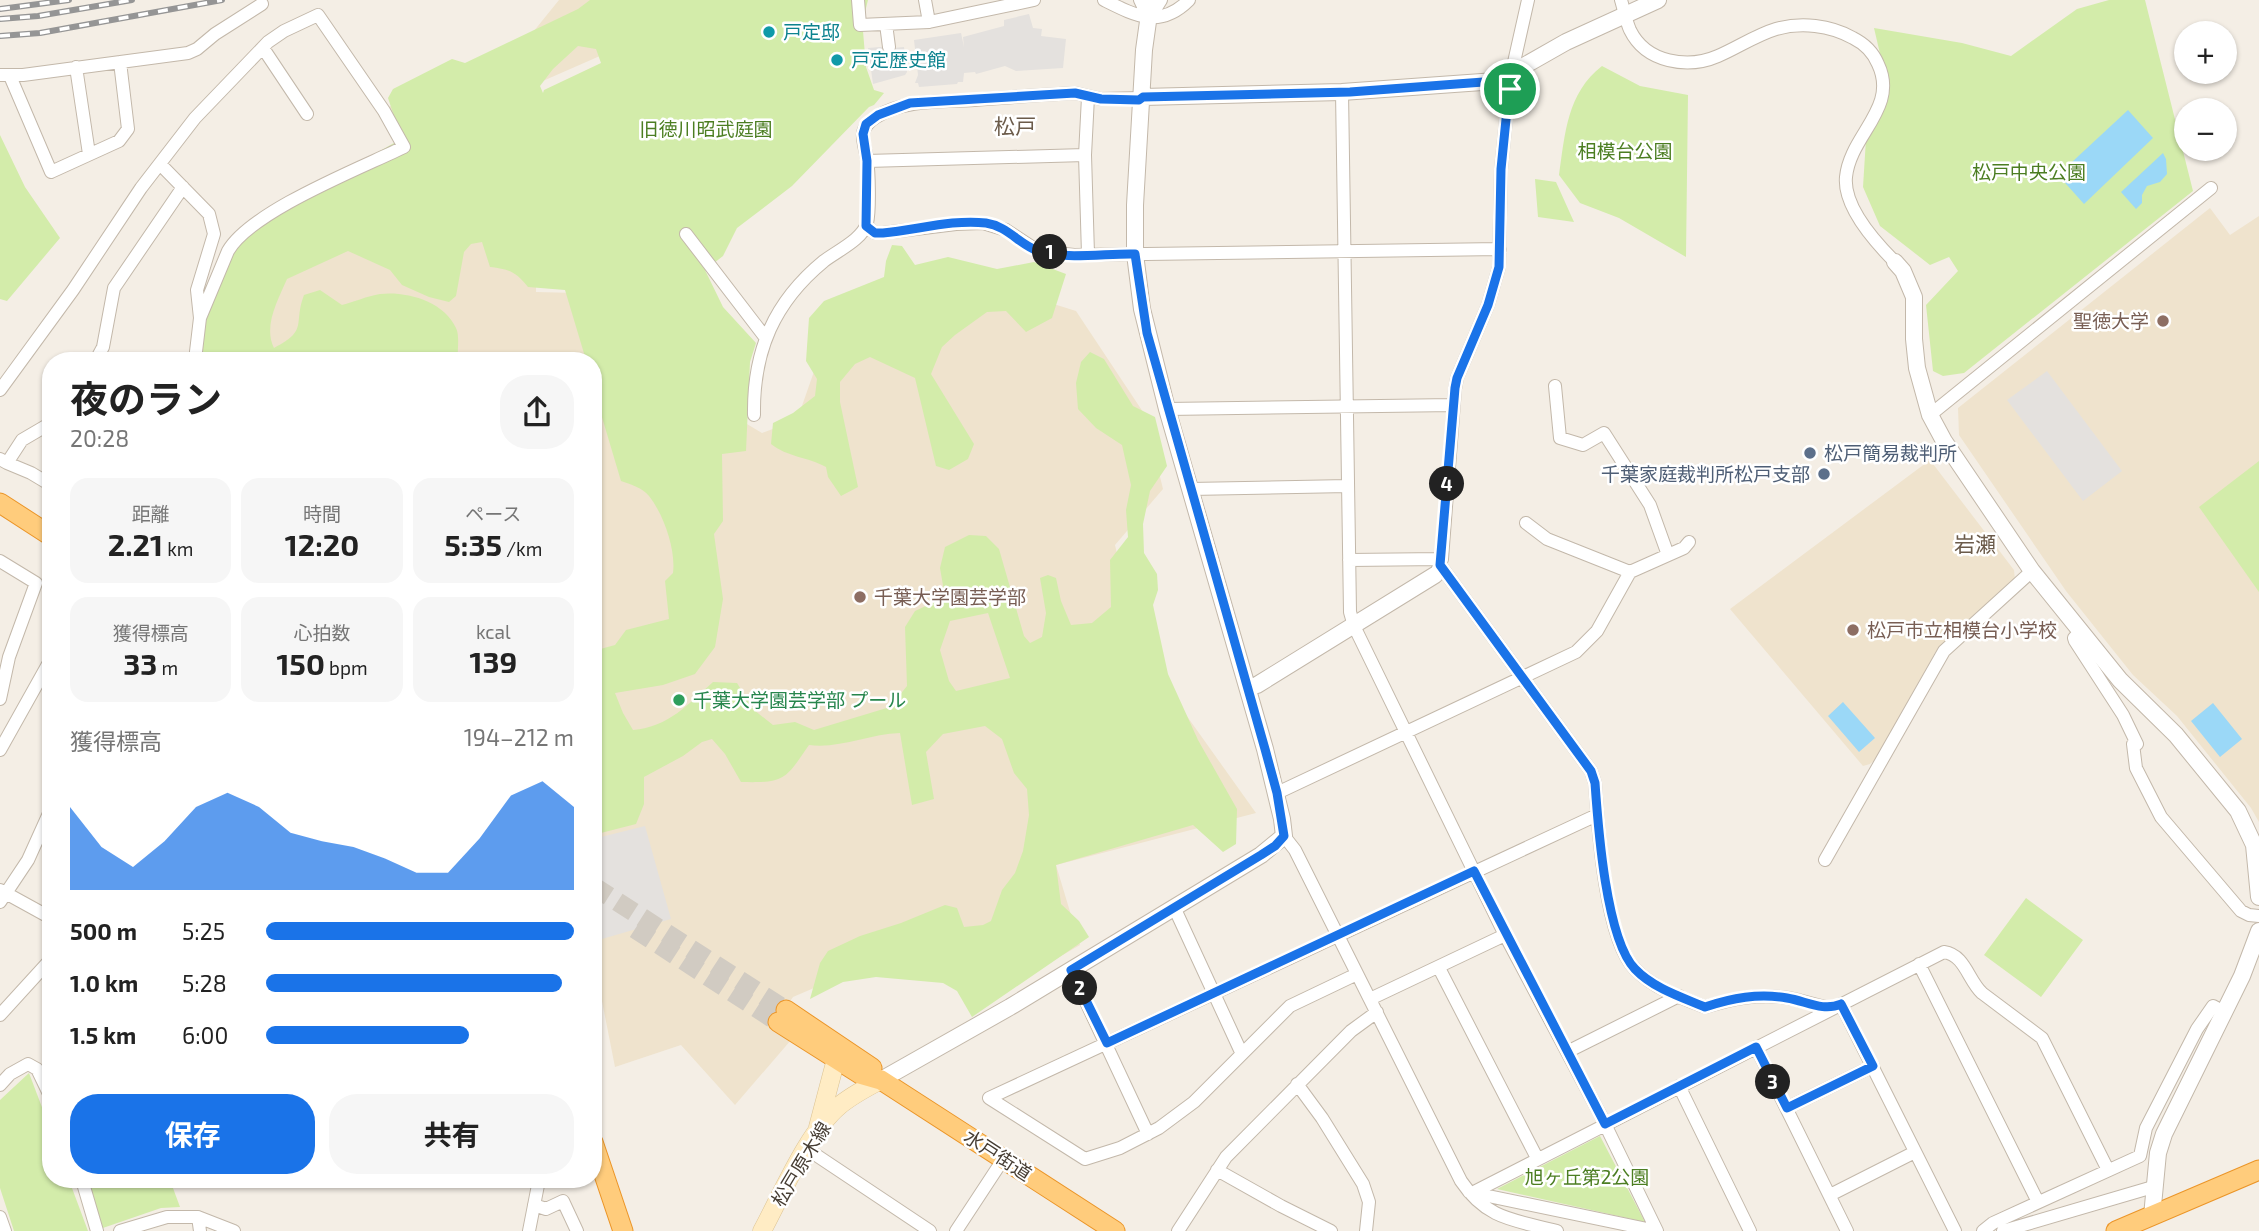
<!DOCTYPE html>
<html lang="ja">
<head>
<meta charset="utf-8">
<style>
  :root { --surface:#fff; --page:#f6f6f6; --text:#222; --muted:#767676; --accent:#1a73e8 }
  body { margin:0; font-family:"Exo 2","Noto Sans JP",sans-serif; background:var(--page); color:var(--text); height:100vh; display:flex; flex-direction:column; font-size:26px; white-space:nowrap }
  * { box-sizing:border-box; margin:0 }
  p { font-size:23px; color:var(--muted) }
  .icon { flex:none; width:38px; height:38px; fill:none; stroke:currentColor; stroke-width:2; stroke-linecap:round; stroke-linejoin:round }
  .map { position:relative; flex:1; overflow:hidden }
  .details { position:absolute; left:42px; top:352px; width:560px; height:836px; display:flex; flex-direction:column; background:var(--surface); border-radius:28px; box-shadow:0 2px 5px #0004 }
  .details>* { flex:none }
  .controls { position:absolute; left:2174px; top:21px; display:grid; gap:14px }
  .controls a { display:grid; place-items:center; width:63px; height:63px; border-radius:50%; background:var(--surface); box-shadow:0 2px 5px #0004; font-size:35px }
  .pin { position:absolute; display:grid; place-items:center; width:60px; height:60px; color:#fff; margin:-30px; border:4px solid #fff; border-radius:50%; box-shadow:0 2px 7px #0007 }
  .km { position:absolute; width:35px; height:35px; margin:-18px; border-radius:50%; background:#222; color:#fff; font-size:19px; line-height:35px; text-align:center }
  .round { display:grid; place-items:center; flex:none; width:74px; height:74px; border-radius:28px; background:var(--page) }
  .head { display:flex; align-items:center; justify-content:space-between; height:119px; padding:0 28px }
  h1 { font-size:38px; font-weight:700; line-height:52px }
  .figures { display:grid; grid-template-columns:repeat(3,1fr); gap:10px; height:119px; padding:7px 28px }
  .figures div { display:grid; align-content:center; border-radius:18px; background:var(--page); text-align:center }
  .figures b { font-size:30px; font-weight:700 }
  .figures small { font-size:19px; font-weight:400 }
  .figures p { font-size:19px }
  .chart { height:196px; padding:14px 28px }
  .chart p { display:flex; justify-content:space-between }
  .chart svg { width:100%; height:126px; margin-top:7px; fill:var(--accent); opacity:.7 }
  .action { display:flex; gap:14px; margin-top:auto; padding:14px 28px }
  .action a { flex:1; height:80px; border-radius:28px; background:var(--accent); color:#fff; font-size:28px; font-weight:700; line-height:80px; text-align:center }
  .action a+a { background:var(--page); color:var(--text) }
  ul { padding:0 28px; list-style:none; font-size:23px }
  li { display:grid; grid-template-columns:112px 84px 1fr; align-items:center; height:52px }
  li i { height:18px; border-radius:9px; background:var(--accent) }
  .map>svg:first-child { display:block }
  .education { fill:#efe3cd }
  .green { fill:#d3ecaa; fill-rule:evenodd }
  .parking { fill:#e4e1de }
  .water { fill:#9bd8f7 }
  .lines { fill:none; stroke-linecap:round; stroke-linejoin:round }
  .trunk-tunnel { stroke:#d1cbc2; stroke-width:19; stroke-dasharray:19 10; stroke-linecap:butt }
  .minor-casing { stroke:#c3b8aa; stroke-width:14 }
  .tertiary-casing { stroke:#c3b8aa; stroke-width:18 }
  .secondary-casing { stroke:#dcc392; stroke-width:19 }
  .trunk-casing { stroke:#eb9528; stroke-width:21 }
  .minor { stroke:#fff; stroke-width:12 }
  .tertiary { stroke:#fff; stroke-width:16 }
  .secondary { stroke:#ffecc4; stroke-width:18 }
  .trunk { stroke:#ffcc7c; stroke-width:19 }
  .rail-casing { stroke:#959595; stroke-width:6 }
  .rail { stroke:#fff; stroke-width:3.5; stroke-dasharray:10; stroke-linecap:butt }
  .route-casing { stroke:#fff; stroke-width:14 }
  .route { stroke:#1a73e8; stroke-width:9 }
  .culture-dot { fill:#0f9aa8; stroke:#fff; stroke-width:2.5 }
  .education-dot { fill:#8d6e63; stroke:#fff; stroke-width:2.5 }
  .service-dot { fill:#5c6f8a; stroke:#fff; stroke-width:2.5 }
  .leisure-dot { fill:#2e9e5b; stroke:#fff; stroke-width:2.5 }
  .labels { text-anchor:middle; stroke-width:5; stroke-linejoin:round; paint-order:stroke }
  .culture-label { font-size:19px; fill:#0d838f; stroke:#fff; text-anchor:start }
  .park-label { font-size:19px; fill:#4c7e22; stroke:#fff }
  .education-label { font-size:19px; fill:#785e54; stroke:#fff; text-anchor:start }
  .service-label { font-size:19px; fill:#4e5e75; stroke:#fff; text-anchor:start }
  .leisure-label { font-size:19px; fill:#27864d; stroke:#fff; text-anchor:start }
  .street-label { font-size:19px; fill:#473e34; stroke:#fff }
  .neighbourhood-label { font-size:21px; fill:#6b5b4a; stroke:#fff }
</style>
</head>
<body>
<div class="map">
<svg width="2259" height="1231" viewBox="0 0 2259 1231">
  <rect width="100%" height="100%" fill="#f4eee5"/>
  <!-- education -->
  <path class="education" d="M559 0H658L650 34 536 84V292L617 294 720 408 762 433 797 420 817 363 961 275 1076 311 1145 415 1163 489 1115 545 1139 649 1256 813 1056 865 1080 945 995 994 939 970 863 967 793 997 773 1026 791 1040 735 1105 681 1045 615 1067 601 996H593V360H206L411 146 389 107 443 78 529 37Z
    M2210 208 2230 235 2259 216V822L2251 808 2177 716 2133 675 2066 591 1959 435 1958 408Z
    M1930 460 2014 570 2015 580 1936 651 1876 759 1870 764 1863 766 1730 609Z"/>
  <!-- green -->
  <path class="green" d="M590 0H868L861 28 863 31 866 67 874 90 884 93 874 105 869 107 792 186 737 228 723 256 705 270 723 307 756 343 750 362 746 451 722 454 723 521 714 534 723 599 715 647 695 674 663 685 615 693 623 713 633 730C669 727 688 704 713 682L737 683 754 710 773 725 795 722 814 730 890 707 907 686 905 627 915 611 945 597 940 568 945 547 969 535 986 536 999 549 1024 636 1030 643 1042 637 1046 613 1040 578 1048 575 1056 578 1061 601 1071 625 1092 623 1111 607 1110 560 1128 537 1126 510 1131 485 1122 445 1096 428 1078 409 1076 383 1081 362 1090 352 1104 359 1133 406 1155 417 1167 466 1150 491 1143 524 1144 553 1157 574 1158 590 1153 605 1168 674 1198 740 1237 809 1236 844 1223 852 1193 825 1056 865 1061 904 1079 921 1089 937 972 1017 957 991 943 983 876 977 843 982 810 999 820 963 828 951 860 936 901 923 945 905 957 908 964 927 983 925 991 921 1002 890 1015 873 1023 851 1029 815 1027 789 1014 773 1002 739 985 726 943 734 926 752 934 799 912 805 900 733C869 734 839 749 809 745 785 780 785 783 741 782L725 754 712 739 702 742 683 756 644 777V804L636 824 593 835V651L615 645 626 630 669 619 665 581 673 573C676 550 664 515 649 496 643 488 630 484 621 481L593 387V360H586L565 290 528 287C516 272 509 269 490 267L482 242 471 244 464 252 456 296 449 302 429 297 402 285 390 270 348 251 287 279C278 300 263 326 274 348 309 330 293 324 304 295L320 290 342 305C354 302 367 296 380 294 406 291 444 301 456 328 460 336 457 351 458 360H201L209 299 241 230 394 143 400 134 388 98 393 89 452 59 465 63 578 9ZM578 46 596 49 601 63 544 90 543 93 540 86 553 69ZM988 613 1010 678 956 691 949 681 940 650 950 621Z
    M2109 0H2145L2193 191 1964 373 1943 376 1933 371 1926 305 1958 271 1949 257 1930 265 1880 226 1863 187 1866 139 1888 88 1874 28 1962 43 2011 56 2077 9Z
    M1602 66 1640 86 1688 95 1686 257 1619 218 1580 203 1559 175C1565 134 1567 93 1602 66Z
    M0 135 25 187 60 238 7 301 0 299Z
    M1535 179 1556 182 1574 222 1538 217Z
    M892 245 902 246 915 265 948 257 997 269 1034 262 1066 274 1052 318 1026 332 1006 311 987 312 955 335 942 347 931 374 974 444 968 459 949 470 936 466 915 378 870 357 855 364 840 382V402L858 487 841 496 828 477 826 467C808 457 787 457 771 444L773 423 793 413 815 396 817 379 806 361 809 318 824 301 884 277 886 261Z
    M2259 461V592L2199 507Z
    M2026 898 2083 940 2041 997 1984 955Z
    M29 1073 51 1131V1180H69L88 1231H14L0 1188V1100Z
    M1600 1136 1645 1222 1497 1189Z
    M85 1180H170L180 1207 161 1208 97 1230Z"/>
  <!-- parking -->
  <path class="parking" d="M1029 14 1033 28 1042 29 1041 36 1066 39 1063 68 1016 71 1005 66 976 74 975 72 964 73 963 82H958L957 84 919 87 918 83H915L918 75 914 40 961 33 964 47 963 37 1004 26V20Z
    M892 46 893 48 904 47 907 72 905 75 873 84 868 48Z
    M2047 371 2122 471 2083 501 2007 400Z
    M645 826 671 919 595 941 593 839Z"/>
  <!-- water -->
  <path class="water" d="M2128 110 2153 138 2084 204 2058 175Z
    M2163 153 2166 159 2167 174 2160 182 2147 186 2142 195V203L2136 209 2121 192Z
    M1843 702 1875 738 1859 752 1828 716Z
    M2213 703 2242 739 2220 757 2191 721Z"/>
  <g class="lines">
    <!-- trunk-tunnel -->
    <path class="trunk-tunnel" d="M593 886 786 1010
      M635 929 778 1022"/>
    <defs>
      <path id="minor" d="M858 0 860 25 929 22 1034 0
        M925 0 929 22
        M1104 0C1136 16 1160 29 1189 0
        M1140 0 1149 19 1161 0
        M1621 0C1624 10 1626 21 1630 30 1646 63 1688 69 1718 56 1737 48 1756 35 1776 29 1801 22 1830 25 1853 38 1865 44 1873 52 1878 64 1899 108 1850 135 1846 177 1843 207 1875 242 1895 262
        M886 24 889 47
        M263 48 307 114
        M76 67 89 154
        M0 75H23L188 53 197 49 215 34 262 4
        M10 76 51 172 119 141 128 129 120 62
        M1342 92 1350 612 1354 626 1505 935 1601 1116 1657 1231
        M1088 97 1085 155 1088 254
        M867 161 1085 155
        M160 164 209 214 214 234 197 290 200 318 195 360
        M866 226 875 233H883L956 224 983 223 1006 230 1038 251 1074 255 1500 249
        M686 234 765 337
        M96 360 103 347 114 288 183 187
        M1555 386 1560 438 1583 445 1604 433 1650 505 1668 555
        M0 390 73 290 141 188 195 118 268 42 284 31 318 15 384 111 404 147C361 168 251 211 228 251L200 318
        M1167 409 1454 405
        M754 415C753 351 774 302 824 261 837 251 863 239 867 223 870 210 869 172 867 159 866 151 862 141 863 133 865 125 870 121 876 117 905 99 942 102 974 100 1008 97 1042 95 1075 93L1101 99 1141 98
        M1930 415 2211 188
        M0 459 7 463 22 440 51 423
        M7 463 31 473 51 485
        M1190 489 1348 486
        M1349 560 1442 559
        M0 561 36 583 9 657 0 699
        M1440 565 1591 771 1595 783C1598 826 1605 939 1635 969 1653 988 1681 998 1705 1007 1733 999 1758 993 1788 998 1802 1000 1816 1006 1831 1008
        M1437 571 1442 559 1455 389 1457 378 1488 305 1499 267 1501 169 1510 80 1528 0
        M1630 572 1684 548 1689 542
        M2081 631 2074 638 2075 641 2123 715 2137 744
        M2133 744 2136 768 2161 817 2241 911 2249 915 2259 916
        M0 750 51 659
        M1277 793 1576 652 1597 631 1630 572 1547 539 1526 523
        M1284 836 1295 850 1461 1181C1487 1220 1515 1220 1557 1231
        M1825 860 1944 651 2032 571
        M0 890 51 918
        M0 902 28 860 51 809
        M1174 907 1241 1052
        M1919 964 2038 1202
        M1439 968 1537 1158
        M1071 970 1148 1134
        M1357 974 1290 1006 1194 1102 1159 1128 1120 1148 1085 1159 989 1098 1597 815
        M1370 999 1505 935
        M1841 1004 1955 1231
        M0 1015 51 959
        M1756 1047 1847 1231
        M1567 1052 1679 996
        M1297 1084 1322 1118 1363 1184 1369 1202 1366 1231
        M0 1085 10 1074 28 1064 37 1069 51 1098
        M1679 1086 1750 1231
        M1787 1108 1873 1066
        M807 1149 930 1231
        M1217 1170 1281 1206 1331 1231
        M82 1180 97 1231
        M1469 1192 1657 1231
        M1472 1193 1944 952C1965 955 1968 980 1982 993L2042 1038 2108 1170
        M1830 1195 1915 1152
        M534 1205 546 1209 563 1201 577 1231
        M0 1217 5 1231
        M198 1217 200 1231
        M120 1231 167 1217H198L234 1231
        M529 1231 539 1180
        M956 1231 1004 1158
        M1178 1231 1226 1157 1351 1031 1377 1012
        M1983 1231 1993 1223 2140 1156 2146 1128 2197 1029 2213 1006 2224 1012
        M2003 1231 2153 1187"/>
      <path id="tertiary" d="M1141 98 1143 97 1342 92 1510 80 1522 67 1566 42 1658 0
        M1895 262 1903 271 1914 297V339L1917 368 1930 415 1944 441 2032 571 2120 680 2176 735 2238 811 2254 845 2259 897
        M1248 688 1257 685 1435 575
        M881 1080 1010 1007 1261 855 1284 836 1282 819 1265 749 1167 409 1142 309 1135 254V205L1144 50 1151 0
        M2152 1216 2158 1153 2164 1134 2242 976 2259 931"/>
      <path id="secondary" d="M818 1127 836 1059
        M762 1231C782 1194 808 1132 839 1106 852 1095 866 1088 881 1080"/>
      <path id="trunk" d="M0 503 51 536
        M786 1010 872 1068
        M778 1022 860 1074 881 1080 1115 1231
        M593 1142 623 1231
        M2116 1231 2259 1170"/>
    </defs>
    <!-- minor casing -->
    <use href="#minor" class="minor-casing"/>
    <!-- tertiary casing -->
    <use href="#tertiary" class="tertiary-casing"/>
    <!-- secondary casing -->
    <use href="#secondary" class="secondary-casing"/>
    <!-- trunk casing -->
    <use href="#trunk" class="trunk-casing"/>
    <!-- minor -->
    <use href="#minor" class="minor"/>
    <!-- tertiary -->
    <use href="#tertiary" class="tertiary"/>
    <!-- secondary -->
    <use href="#secondary" class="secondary"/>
    <!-- trunk -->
    <use href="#trunk" class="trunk"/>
    <defs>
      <path id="rail" d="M0 9 69 0
        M0 19 38 16 132 0
        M0 36 40 33 222 0"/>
    </defs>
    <!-- rail casing -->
    <use href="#rail" class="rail-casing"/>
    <!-- rail -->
    <use href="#rail" class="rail"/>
  </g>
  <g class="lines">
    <defs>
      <path id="route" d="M1510 80 1501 169 1499 267 1488 305 1457 378 1455 388 1440 565 1591 771 1595 783C1598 826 1606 939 1635 969 1653 988 1681 997 1705 1007 1732 998 1758 993 1787 998 1806 1001 1823 1012 1841 1004L1873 1066 1787 1108 1756 1047 1605 1124 1474 871 1107 1043 1071 970 1261 855 1275 846 1284 836 1277 793 1265 749 1147 333 1135 254C1109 253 1062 260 1038 251 1019 244 1007 226 986 223 952 219 917 230 883 233H875L866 226 867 161 863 134 866 124 878 115 910 103 1075 93 1101 99 1139 100 1143 97 1350 92Z"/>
    </defs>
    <!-- route casing -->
    <use href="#route" class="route-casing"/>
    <!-- route -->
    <use href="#route" class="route"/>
  </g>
  <!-- markers -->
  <g class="culture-dot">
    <circle cx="769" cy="32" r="7"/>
    <circle cx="837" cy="60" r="7"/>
  </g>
  <g class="education-dot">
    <circle cx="2163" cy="321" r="7"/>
    <circle cx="860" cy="597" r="7"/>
    <circle cx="1853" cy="630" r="7"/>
  </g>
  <g class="service-dot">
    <circle cx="1810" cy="453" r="7"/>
    <circle cx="1824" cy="474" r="7"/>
  </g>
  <circle class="leisure-dot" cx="679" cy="700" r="7"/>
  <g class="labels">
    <!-- culture labels -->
    <g class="culture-label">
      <text x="783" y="39">戸定邸</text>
      <text x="851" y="67">戸定歴史館</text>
    </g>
    <!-- park labels -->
    <g class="park-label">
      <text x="706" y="136">旧徳川昭武庭園</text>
      <text x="1625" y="158">相模台公園</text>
      <text x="2029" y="179">松戸中央公園</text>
      <text x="1587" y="1184">旭ヶ丘第2公園</text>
    </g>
    <!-- education labels -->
    <g class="education-label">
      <text x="2149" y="328" text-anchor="end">聖徳大学</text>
      <text x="874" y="604">千葉大学園芸学部</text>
      <text x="1867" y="637">松戸市立相模台小学校</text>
    </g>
    <!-- service labels -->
    <g class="service-label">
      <text x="1824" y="460">松戸簡易裁判所</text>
      <text x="1810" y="481" text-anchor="end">千葉家庭裁判所松戸支部</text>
    </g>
    <!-- leisure labels -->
    <g class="leisure-label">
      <text x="693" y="707">千葉大学園芸学部 プール</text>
    </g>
    <!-- street labels -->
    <g class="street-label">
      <text transform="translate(998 1155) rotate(33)" y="7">水戸街道</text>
      <text transform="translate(801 1164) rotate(-59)" y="7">松戸原木線</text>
    </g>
    <!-- neighbourhood labels -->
    <g class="neighbourhood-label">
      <text x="1015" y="134">松戸</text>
      <text x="1975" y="552">岩瀬</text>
    </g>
  </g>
</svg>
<div class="controls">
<a>+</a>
<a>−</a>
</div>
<div class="pin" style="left:1510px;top:89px;background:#1e9e55"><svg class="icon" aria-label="arrive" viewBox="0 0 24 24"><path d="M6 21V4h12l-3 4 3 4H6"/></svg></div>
<b class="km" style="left:1050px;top:252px">1</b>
<b class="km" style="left:1080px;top:988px">2</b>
<b class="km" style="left:1773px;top:1082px">3</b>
<b class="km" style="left:1447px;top:484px">4</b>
<section class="details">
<div class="head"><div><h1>夜のラン</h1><p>20:28</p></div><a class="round"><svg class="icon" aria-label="share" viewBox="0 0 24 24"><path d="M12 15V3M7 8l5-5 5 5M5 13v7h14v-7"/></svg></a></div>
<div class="figures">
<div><p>距離</p><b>2.21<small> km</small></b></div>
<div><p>時間</p><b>12:20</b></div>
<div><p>ペース</p><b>5:35<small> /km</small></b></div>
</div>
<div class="figures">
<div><p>獲得標高</p><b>33<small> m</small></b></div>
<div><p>心拍数</p><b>150<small> bpm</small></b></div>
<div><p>kcal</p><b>139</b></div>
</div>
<div class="chart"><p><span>獲得標高</span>194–212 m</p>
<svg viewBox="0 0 160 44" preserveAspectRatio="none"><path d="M0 44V15L10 29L20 36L30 27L40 15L50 10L60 15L70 24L80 27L90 29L100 33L110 38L120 38L130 26L140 11L150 6L160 15V44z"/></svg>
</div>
<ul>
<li><b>500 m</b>5:25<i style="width:100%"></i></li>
<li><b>1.0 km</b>5:28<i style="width:96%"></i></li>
<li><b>1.5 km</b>6:00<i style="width:66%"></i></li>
</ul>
<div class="action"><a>保存</a><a>共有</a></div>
</section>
</div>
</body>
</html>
